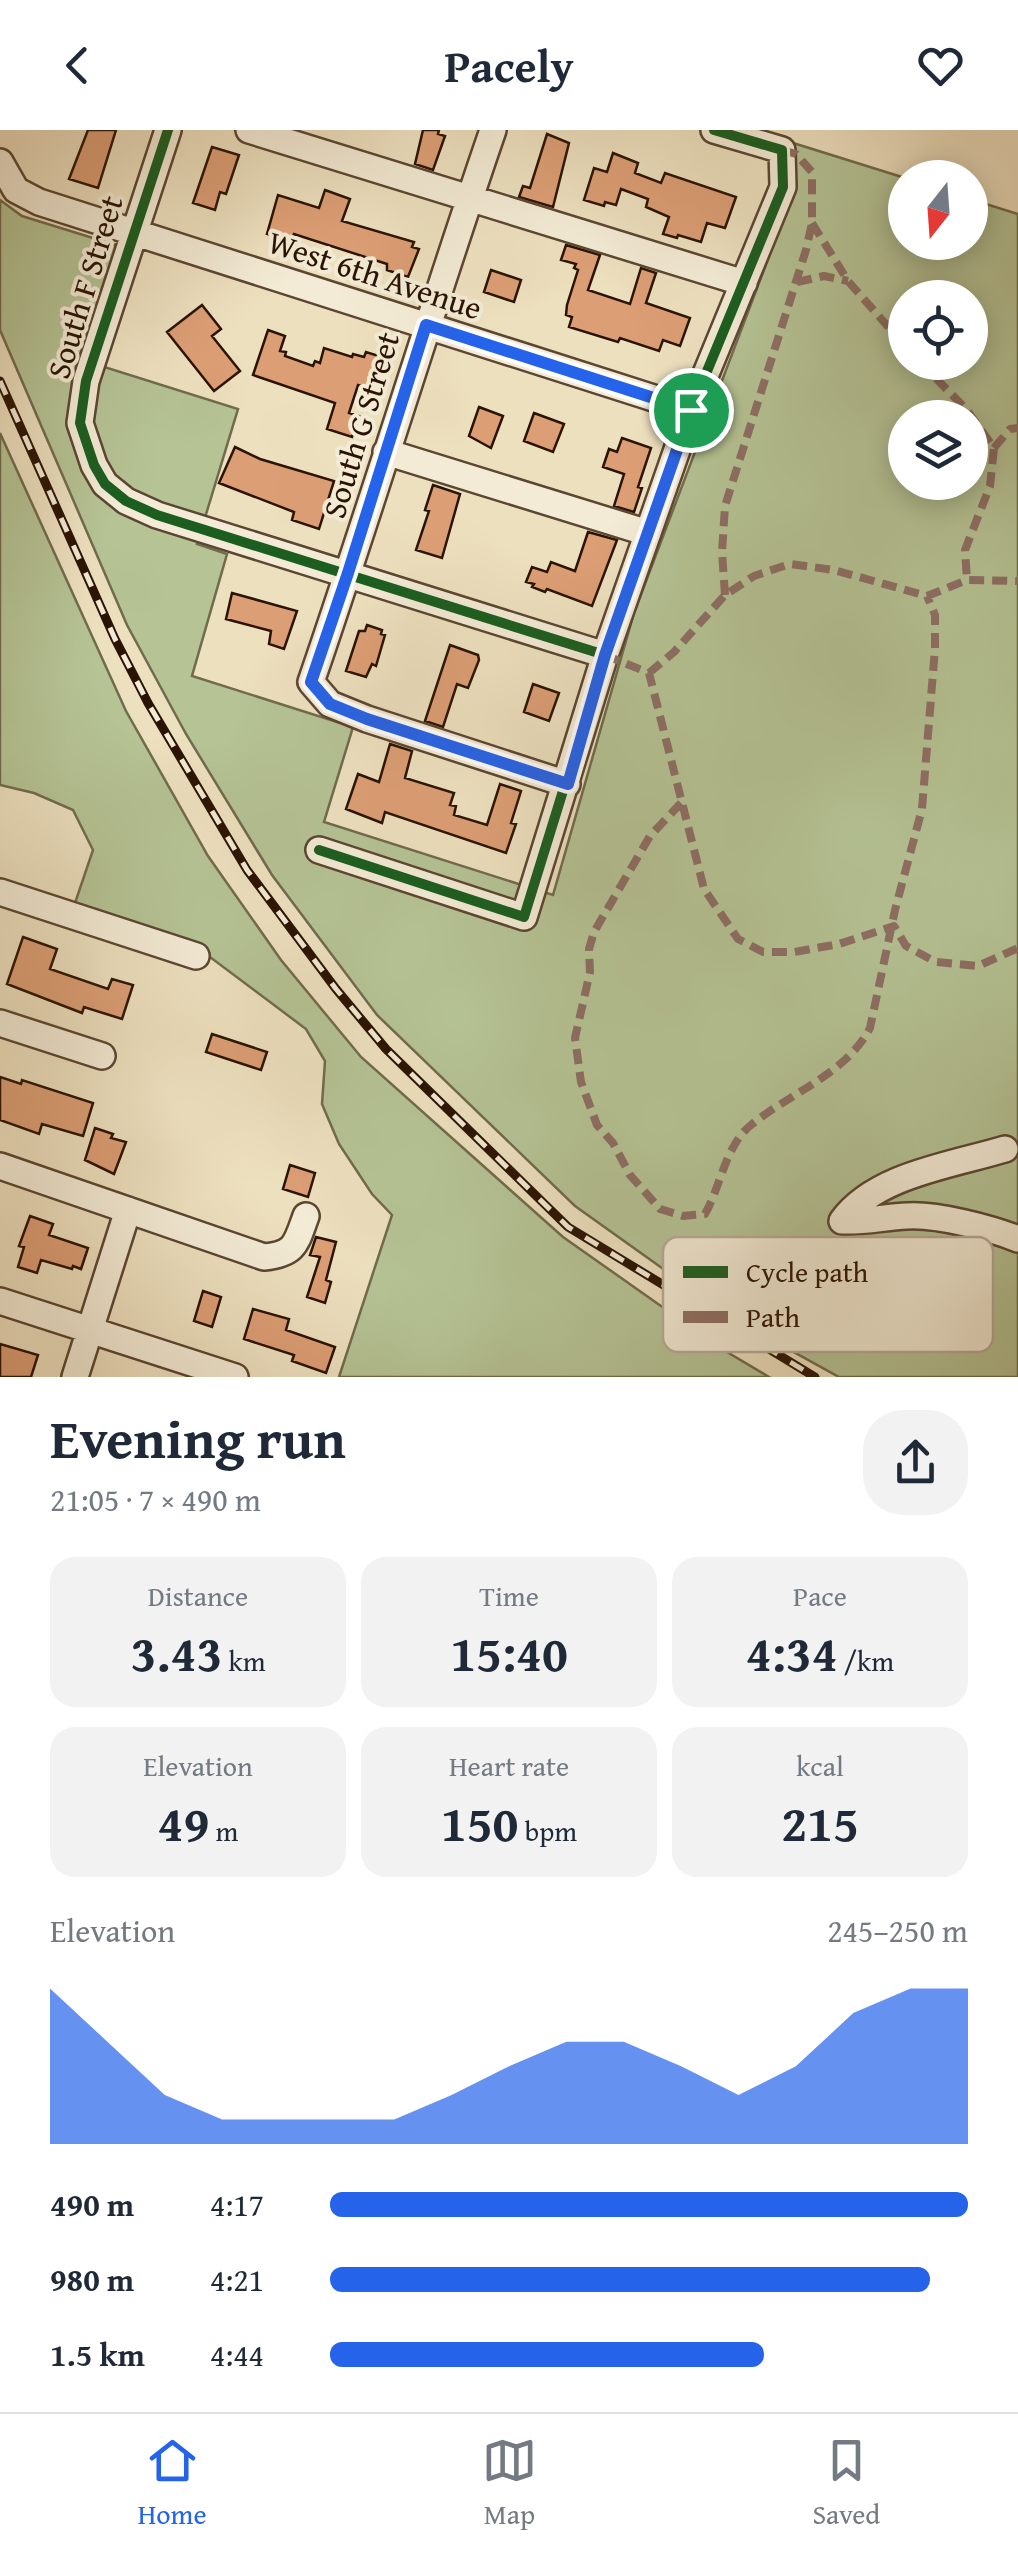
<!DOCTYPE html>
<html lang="en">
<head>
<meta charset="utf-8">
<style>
  :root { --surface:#fff; --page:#f2f2f3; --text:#1f2937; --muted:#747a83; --line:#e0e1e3; --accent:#2563eb }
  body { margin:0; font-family:"Gentium Book Plus",serif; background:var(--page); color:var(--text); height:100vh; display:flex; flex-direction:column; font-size:38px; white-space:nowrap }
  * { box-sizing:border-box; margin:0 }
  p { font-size:32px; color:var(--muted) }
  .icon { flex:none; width:55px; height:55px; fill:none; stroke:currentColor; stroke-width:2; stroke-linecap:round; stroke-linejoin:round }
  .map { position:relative; height:1247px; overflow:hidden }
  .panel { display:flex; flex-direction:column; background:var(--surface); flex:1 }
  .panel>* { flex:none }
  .needle { width:65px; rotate:197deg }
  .tools { position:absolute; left:888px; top:30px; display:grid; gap:20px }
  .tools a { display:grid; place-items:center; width:100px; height:100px; border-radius:50%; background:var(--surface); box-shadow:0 5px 25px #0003; font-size:50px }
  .pin { position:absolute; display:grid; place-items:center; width:85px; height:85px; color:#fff; margin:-42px; border:5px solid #fff; border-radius:50%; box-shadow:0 2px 10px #0007 }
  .round { display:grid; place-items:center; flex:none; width:105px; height:105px; border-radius:40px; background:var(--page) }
  .head { display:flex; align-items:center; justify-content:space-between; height:170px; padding:0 50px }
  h1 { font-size:55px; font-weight:800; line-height:75px }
  .stats { display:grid; grid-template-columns:repeat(3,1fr); gap:15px; height:170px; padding:10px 50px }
  .stats div { display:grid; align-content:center; border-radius:25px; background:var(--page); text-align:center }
  .stats b { font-size:50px; font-weight:800 }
  .stats small { font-size:28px; font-weight:400 }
  .stats p { font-size:28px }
  .chart { height:280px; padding:20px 50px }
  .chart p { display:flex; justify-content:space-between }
  .chart svg { width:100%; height:180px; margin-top:10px; fill:var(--accent); opacity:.7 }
  ul { padding:0 50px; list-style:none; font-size:32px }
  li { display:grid; grid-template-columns:160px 120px 1fr; align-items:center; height:75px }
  li i { height:25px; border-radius:12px; background:var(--accent) }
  header { display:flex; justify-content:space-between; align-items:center; height:130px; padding:0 50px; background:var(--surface); font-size:45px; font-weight:800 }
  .dock { display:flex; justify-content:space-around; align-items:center; height:140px; border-top:2px solid var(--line); background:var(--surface); font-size:28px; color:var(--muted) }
  .dock a { display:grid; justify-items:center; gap:5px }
  .dock .on { color:var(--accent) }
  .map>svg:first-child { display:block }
  .green { fill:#b5c395; stroke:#706b4c; stroke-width:2.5; fill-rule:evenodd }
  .building { fill:#dc9e75; stroke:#2a1302; stroke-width:2.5 }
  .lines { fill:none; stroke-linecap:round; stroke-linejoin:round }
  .minor-casing { stroke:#5b4631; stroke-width:30 }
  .minor { stroke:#f3ebd5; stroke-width:25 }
  .rail-casing { stroke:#2a1302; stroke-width:9 }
  .rail { stroke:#f3ebd5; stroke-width:5; stroke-dasharray:15; stroke-linecap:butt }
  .quiet { stroke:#8d6e63; stroke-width:8; stroke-dasharray:15 8; stroke-linecap:butt }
  .cycleway-casing { stroke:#f3ebd5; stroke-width:16 }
  .cycleway { stroke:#1b5e20; stroke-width:10 }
  .route-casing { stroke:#fff; stroke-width:20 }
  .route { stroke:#2563eb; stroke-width:12 }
  .labels { text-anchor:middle; stroke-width:8; stroke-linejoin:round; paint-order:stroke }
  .street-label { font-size:32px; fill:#2a1302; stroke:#f3ebd5 }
  .key { fill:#f3ebd5; stroke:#b7aa96; stroke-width:2.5 }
  .key-label { font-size:28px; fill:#2a1302 }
</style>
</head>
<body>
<header><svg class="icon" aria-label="back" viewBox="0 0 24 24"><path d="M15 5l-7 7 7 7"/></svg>Pacely<svg class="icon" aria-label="heart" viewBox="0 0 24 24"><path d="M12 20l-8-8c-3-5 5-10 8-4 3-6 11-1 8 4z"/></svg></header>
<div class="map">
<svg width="1018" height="1247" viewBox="0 0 1018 1247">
  <rect width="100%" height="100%" fill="#ede0bf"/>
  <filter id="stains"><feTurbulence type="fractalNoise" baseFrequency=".002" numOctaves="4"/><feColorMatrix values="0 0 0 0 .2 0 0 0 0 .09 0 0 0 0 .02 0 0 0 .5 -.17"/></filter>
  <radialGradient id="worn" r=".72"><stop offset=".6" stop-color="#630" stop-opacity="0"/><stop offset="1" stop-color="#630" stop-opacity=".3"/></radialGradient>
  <!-- green -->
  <path class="green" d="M790 12 905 48V112H970V69L1018 84V1247H839L732 1188 575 1076 377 885 272 745 186 604 127 495 0 200V70L22 86 119 116 82 230 238 279 197 414 227 424 192 546 353 597 324 692 553 765 634 483 790 71ZM905 168H970V232H905ZM905 288H970V352H905Z
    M0 303 126 581 208 726 281 830 361 927 563 1107 722 1219 769 1247H339L392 1085 372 1064 339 1014 322 974 325 931 306 899 202 821 74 776 93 720 73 680 34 663 0 655Z"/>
  <!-- building -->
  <path class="building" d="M88 0H116L98 58 69 49Z
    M423 0H439L438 4 445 6 433 40 415 34Z
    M547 4 569 13 553 77 519 67 523 56 530 58Z
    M212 17 239 25 226 64 220 62 215 80 193 73Z
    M613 23 638 33 635 43 661 53 665 43 736 67 725 98 707 93 701 112 678 105 677 108 663 104 669 87 646 77 648 69 621 59 616 75 605 72 604 76 584 70 594 38 607 42Z
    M325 60 350 69 342 91 414 112 412 117 419 119 408 147 387 140V134L294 104 291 111 267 104 278 65 319 78Z
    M566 115 600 125 588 160 630 174 641 138 656 143 646 173 690 188 680 216 663 210 659 221 620 208 618 212 569 197 572 187 566 185 567 175 578 140 574 138 576 134 561 130Z
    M491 140 521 150 514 172 484 162Z
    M202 175 221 199 212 206 240 241 214 261 167 202Z
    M268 200 285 206 280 221 286 222 285 226 313 236 315 231 320 233 324 218 352 227 353 224 364 227 366 222 382 227 372 259 358 255 349 283 359 286 352 307 327 299 335 273 253 245Z
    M479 277 503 286 491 318 469 306Z
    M534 283 564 294 553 322 524 311Z
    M622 308 651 318 638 357 642 358 634 382 614 376 624 344 603 337 609 319 617 322Z
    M235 317 260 329 334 351 319 399 292 390 294 382 219 353Z
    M433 355 460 364 442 428 416 420 429 381 425 380Z
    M588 402 617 410 592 476 547 459 545 462 532 457 534 454 526 452 532 437 547 442 551 432 575 441Z
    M232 463 297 481 284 519 269 514 271 501 226 489Z
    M367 495 382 500 381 504 385 505 376 536 372 534 366 547 346 541 359 501H365Z
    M450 515 478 525 479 530 468 558 457 554 443 597 425 591Z
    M533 554 559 563 549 591 524 582Z
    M390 614 412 621 405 648 454 663 450 675 456 676 454 685 487 695 500 654 521 661 511 693 516 694 506 723 385 682 382 693 346 679 358 644 379 652Z
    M23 807 57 819 50 839 108 859 112 849 133 855 122 889 84 877 82 883 7 854Z
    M212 904 267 922 261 940 206 922Z
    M0 947 21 954 22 950 93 973 83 1006 42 994 39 1004 0 990Z
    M95 998 113 1004 111 1008 126 1012 114 1044 85 1030Z
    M290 1035 315 1043 308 1067 283 1059Z
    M30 1086 53 1094 49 1105 88 1118 81 1139 73 1136 72 1139 41 1130 37 1143 18 1137 24 1117 19 1116Z
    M316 1107 336 1112 326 1150 331 1152 325 1173 307 1167 320 1127 310 1125Z
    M203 1161 221 1167 212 1197 194 1191Z
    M253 1179 289 1189 286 1200 335 1217 326 1243 292 1231 294 1225 244 1209Z
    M0 1214 38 1225 31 1247H0Z"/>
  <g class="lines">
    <defs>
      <path id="minor" d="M168 0 86 251 80 293 94 335 105 354 126 371 157 385 605 525
        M249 0 744 153
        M493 0C430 183 374 369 311 552L330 574 367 589 567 654
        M0 32 16 60 39 72 691 280
        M386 322 648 403
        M319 720 524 787 605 525 691 280 783 57 782 20 714 0
        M0 762 196 826
        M0 893 102 926
        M1005 1019C952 1035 875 1045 842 1091 865 1092 885 1087 907 1086 937 1084 990 1098 1018 1109
        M0 1036 264 1127C296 1124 296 1113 306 1086
        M0 1171 235 1247
        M75 1247 128 1080"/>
    </defs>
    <!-- minor casing -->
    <use href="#minor" class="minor-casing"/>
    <!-- minor -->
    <use href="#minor" class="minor"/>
    <defs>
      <path id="rail" d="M0 251 115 509 148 573 247 740 336 859 386 919 568 1097 815 1247"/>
    </defs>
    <!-- rail casing -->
    <use href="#rail" class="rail-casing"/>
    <!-- rail -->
    <use href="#rail" class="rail"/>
    <!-- quiet -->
    <path class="quiet" d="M812 93 848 151 905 216
      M797 152 824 146 848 151
      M920 232 967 280 994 318 990 356 965 420 967 450
      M994 318 1010 299 1018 298
      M725 465 722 422 725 376 806 120 812 93V42L796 24 782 20
      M605 525 649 543 704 759 738 809 763 822H794L839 814 894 796 906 816 936 832 978 836 1018 818
      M649 543 674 522 725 465 754 446 790 434 834 440 927 466 967 450 1018 451
      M681 673 650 706 594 802 589 819 590 842 575 908 581 952 597 995 613 1013 630 1045 660 1079 683 1086 705 1084C721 1056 725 1016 751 995 790 963 846 944 870 898L895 780 922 679 935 518V485L927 466"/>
    <defs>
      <path id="cycleway" d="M168 0 86 251 80 293 94 335 105 354 126 371 157 385 605 525
        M319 720 524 787 605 525 691 280 783 57 782 20 714 0"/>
    </defs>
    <!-- cycleway casing -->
    <use href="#cycleway" class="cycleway-casing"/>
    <!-- cycleway -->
    <use href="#cycleway" class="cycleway"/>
  </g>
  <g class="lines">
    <defs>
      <path id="route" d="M426 195 691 280 605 525 568 654 367 589 330 574 311 552 348 443Z"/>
    </defs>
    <!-- route casing -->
    <use href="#route" class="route-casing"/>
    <!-- route -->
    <use href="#route" class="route"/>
  </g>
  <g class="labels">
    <!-- street labels -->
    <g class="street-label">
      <text transform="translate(375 145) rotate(18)" y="11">West 6th Avenue</text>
      <text transform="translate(85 157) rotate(-73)" y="11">South F Street</text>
      <text transform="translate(361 295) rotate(-73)" y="11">South G Street</text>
    </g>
  </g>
  <!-- legend -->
  <rect x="663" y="1107" width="330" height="115" rx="15" class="key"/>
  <rect x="683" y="1136" width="45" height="12" fill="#1b5e20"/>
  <rect x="683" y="1181" width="45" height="12" fill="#8d6e63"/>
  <g class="key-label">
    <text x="746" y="1152">Cycle path</text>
    <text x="746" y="1197">Path</text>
  </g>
  <rect width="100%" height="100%" filter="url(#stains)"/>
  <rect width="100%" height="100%" fill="url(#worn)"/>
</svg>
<div class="tools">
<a><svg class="needle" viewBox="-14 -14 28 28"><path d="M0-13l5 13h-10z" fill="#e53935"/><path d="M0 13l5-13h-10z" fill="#747a83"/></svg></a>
<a><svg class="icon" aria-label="locate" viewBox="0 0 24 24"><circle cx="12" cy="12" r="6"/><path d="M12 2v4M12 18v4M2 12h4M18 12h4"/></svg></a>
<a><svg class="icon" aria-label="layers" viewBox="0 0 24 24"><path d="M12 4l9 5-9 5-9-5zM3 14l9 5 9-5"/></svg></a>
</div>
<div class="pin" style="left:691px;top:280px;background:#1e9e55"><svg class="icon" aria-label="arrive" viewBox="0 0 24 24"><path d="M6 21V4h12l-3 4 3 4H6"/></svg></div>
</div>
<section class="panel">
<div class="head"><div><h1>Evening run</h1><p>21:05 · 7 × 490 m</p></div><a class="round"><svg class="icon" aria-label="share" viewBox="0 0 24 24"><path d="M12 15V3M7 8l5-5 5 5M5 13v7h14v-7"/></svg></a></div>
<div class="stats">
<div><p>Distance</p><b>3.43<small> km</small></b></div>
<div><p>Time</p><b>15:40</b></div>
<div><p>Pace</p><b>4:34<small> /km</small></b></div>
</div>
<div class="stats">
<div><p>Elevation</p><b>49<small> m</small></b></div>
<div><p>Heart rate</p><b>150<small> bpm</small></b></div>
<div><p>kcal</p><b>215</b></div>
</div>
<div class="chart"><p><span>Elevation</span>245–250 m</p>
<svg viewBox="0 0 160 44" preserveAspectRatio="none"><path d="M0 44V6L10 19L20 32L30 38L40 38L50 38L60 38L70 32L80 25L90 19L100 19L110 25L120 32L130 25L140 12L150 6L160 6V44z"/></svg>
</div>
<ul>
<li><b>490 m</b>4:17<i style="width:100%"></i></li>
<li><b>980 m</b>4:21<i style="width:94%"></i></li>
<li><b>1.5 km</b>4:44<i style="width:68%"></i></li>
</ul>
</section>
<nav class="dock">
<a class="on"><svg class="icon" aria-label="home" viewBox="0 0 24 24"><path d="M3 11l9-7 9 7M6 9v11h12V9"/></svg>Home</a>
<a><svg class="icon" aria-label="map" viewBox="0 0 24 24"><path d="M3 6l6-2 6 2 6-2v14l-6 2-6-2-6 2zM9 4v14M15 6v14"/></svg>Map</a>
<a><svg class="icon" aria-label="saved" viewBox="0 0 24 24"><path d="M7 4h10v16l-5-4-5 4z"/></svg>Saved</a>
</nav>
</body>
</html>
